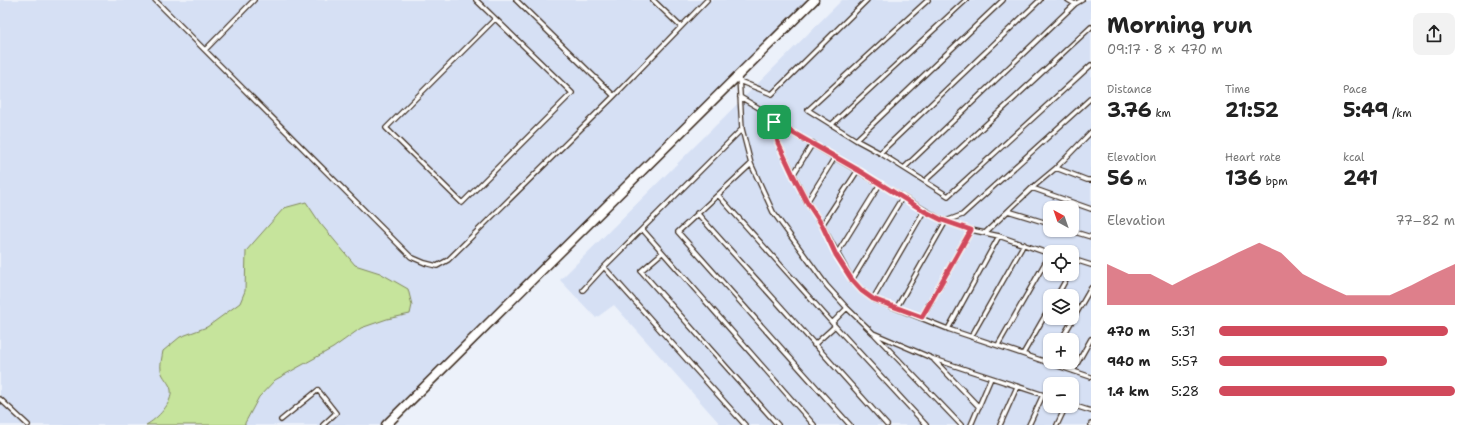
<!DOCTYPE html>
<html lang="en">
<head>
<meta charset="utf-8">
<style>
  :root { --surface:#fff; --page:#f2f2f2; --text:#222; --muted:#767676; --accent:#d1495b }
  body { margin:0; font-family:"Shantell Sans",sans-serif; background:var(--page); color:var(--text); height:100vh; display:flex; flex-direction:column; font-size:15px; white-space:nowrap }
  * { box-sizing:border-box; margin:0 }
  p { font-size:13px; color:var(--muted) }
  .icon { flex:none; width:22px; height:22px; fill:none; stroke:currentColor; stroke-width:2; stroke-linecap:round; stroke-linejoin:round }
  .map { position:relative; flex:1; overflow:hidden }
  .details { display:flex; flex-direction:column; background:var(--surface); width:380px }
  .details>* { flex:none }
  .needle { width:26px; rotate:320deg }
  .fabs { position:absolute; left:1043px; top:201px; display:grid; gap:8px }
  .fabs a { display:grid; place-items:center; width:36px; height:36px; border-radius:8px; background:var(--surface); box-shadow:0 1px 3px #0004; font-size:20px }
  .pin { position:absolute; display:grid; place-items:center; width:34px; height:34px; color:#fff; margin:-17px; border-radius:8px; box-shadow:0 2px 6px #0006 }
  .round { display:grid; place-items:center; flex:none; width:42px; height:42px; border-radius:8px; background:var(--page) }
  .head { display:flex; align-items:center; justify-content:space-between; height:68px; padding:0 16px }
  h1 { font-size:22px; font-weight:700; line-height:30px }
  .stats { display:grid; grid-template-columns:repeat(3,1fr); gap:6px; height:68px; padding:4px 16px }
  .stats div { display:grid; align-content:center }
  .stats b { font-size:20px; font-weight:700 }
  .stats small { font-size:11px; font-weight:400 }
  .stats p { font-size:11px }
  .chart { height:112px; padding:8px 16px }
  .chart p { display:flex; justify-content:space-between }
  .chart svg { width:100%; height:72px; margin-top:4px; fill:var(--accent); opacity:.7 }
  ul { padding:0 16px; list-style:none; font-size:13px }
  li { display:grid; grid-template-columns:64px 48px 1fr; align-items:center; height:30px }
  li i { height:10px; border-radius:5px; background:var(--accent) }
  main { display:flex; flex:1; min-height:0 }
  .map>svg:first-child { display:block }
  .built { fill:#d6e0f4; fill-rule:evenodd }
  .green { fill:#c6e49c; stroke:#80875d }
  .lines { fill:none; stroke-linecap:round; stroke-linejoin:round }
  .service-casing { stroke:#3b2a1e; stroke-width:6 }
  .tertiary-casing { stroke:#3b2a1e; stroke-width:11 }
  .service { stroke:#fff; stroke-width:3.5 }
  .tertiary { stroke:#fff; stroke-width:8 }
  .route-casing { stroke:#fff; stroke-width:8 }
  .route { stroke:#d1495b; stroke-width:5 }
</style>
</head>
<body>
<main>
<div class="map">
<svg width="1091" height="425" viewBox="0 0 1091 425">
  <rect width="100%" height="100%" fill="#ecf1fa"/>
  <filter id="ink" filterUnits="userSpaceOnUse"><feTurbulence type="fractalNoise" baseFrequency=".025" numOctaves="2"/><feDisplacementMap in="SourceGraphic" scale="8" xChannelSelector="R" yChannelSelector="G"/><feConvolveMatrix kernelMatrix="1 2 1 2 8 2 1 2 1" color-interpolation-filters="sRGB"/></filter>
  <g filter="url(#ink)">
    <!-- built -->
    <path class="built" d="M0 0H814L386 425H0Z
      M842 0H1091V425H721L614 305 596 318 560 280ZM1050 208H1072V230H1050ZM1050 252H1072V274H1050ZM1050 296H1072V318H1050ZM1050 340H1072V362H1050ZM1050 384H1072V406H1050Z"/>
    <!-- green -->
    <path class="green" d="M306 202 320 223 355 265 380 273 408 289 412 305 410 314 387 319 361 328 333 348 275 380 259 397 245 423V425H146C157 419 173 403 171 390 170 383 162 377 161 370 160 365 162 357 163 351L180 337 207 327 240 303 245 291 246 251 284 208Z"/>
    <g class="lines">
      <defs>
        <path id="service" d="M155 0 411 257 425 263 437 266 448 260 614 96 707 0
          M476 0 572 93 462 203 386 128 495 19
          M516 0 614 96
          M653 0 681 27
          M928 0 808 110 856 140 880 153 948 196 1091 65
          M1068 0 1075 4 1082 0
          M205 50 254 0
          M739 77 742 129 604 267 745 425
          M739 81 772 94 867 0
          M740 97 759 108 774 122 942 220 971 230 999 236 1050 254
          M774 122 778 143 807 202 822 225 852 280 862 291 873 299 948 329 1091 377
          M831 125 966 0
          M742 129 751 164 773 212 827 286 847 308 873 333 934 359 1050 397
          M856 140 1003 0
          M880 153 1040 0
          M751 164 678 232 850 425
          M904 168 1075 4
          M1056 168 1087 180H1091
          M793 175 813 143
          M925 181 1091 27
          M1032 188 1091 209
          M718 195 835 326 926 425
          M807 202 835 157
          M1008 211 1050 224
          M697 213 887 425
          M822 225 858 170
          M643 230 814 425
          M1068 230 1091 237
          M985 233 1032 188 1056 168 1091 132
          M662 253 641 271 778 425
          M836 255 880 184
          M1072 259 1091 265
          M1072 269 1077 261
          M852 280 902 198
          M583 290 604 267
          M1057 296 1069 274
          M873 299 924 211
          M897 307 946 221 962 215 1091 98
          M922 317 971 230
          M832 323 847 308
          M948 329 999 236
          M875 335 961 425
          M971 337 1024 244
          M1061 340 1091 288
          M814 345 835 326
          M998 345 1050 254
          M1023 354 1050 307
          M934 360 979 407
          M1073 371 1091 339
          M0 399 28 425
          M1072 405 1091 411
          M281 420 318 390 336 413 323 425
          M971 425 991 378
          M1000 425 1017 387
          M1029 425 1043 395
          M1057 425 1066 406
          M1091 425V424"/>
        <path id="tertiary" d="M386 425 814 0"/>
      </defs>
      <!-- service casing -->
      <use href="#service" class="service-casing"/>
      <!-- tertiary casing -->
      <use href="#tertiary" class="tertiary-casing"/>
      <!-- service -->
      <use href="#service" class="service"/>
      <!-- tertiary -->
      <use href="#tertiary" class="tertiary"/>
    </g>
  </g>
  <g class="lines" filter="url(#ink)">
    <defs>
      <path id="route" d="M774 122 858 170 924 211 942 220 971 230 922 317 873 299 862 291 852 280 836 255 822 225 807 202 793 175 778 143Z"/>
    </defs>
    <!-- route casing -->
    <use href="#route" class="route-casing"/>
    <!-- route -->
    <use href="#route" class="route"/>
  </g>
</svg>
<div class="fabs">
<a><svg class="needle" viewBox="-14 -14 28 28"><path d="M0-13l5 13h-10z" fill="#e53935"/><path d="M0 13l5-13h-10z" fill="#767676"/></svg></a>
<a><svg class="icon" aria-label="locate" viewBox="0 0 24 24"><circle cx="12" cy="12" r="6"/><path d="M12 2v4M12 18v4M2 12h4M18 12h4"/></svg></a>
<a><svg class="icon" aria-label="layers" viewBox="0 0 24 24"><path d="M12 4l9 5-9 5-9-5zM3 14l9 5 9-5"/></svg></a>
<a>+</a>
<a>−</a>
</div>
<div class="pin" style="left:774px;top:122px;background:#1e9e55"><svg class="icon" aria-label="arrive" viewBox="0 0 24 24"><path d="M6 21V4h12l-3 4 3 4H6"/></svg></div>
</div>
<section class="details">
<div class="head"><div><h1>Morning run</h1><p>09:17 · 8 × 470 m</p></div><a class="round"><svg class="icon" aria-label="share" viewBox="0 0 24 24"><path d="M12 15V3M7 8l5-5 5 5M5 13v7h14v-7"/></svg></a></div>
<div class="stats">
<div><p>Distance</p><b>3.76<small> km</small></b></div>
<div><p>Time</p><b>21:52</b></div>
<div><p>Pace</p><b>5:49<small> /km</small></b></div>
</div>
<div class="stats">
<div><p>Elevation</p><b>56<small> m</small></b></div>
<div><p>Heart rate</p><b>136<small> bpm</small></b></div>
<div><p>kcal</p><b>241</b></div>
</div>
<div class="chart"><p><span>Elevation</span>77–82 m</p>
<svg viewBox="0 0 160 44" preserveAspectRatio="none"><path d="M0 44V19L10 25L20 25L30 32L40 25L50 19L60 12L70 6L80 12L90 25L100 32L110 38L120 38L130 38L140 32L150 25L160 19V44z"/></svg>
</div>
<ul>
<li><b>470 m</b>5:31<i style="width:97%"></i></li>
<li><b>940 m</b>5:57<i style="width:71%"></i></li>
<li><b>1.4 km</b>5:28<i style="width:100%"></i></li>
</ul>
</section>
</main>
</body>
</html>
